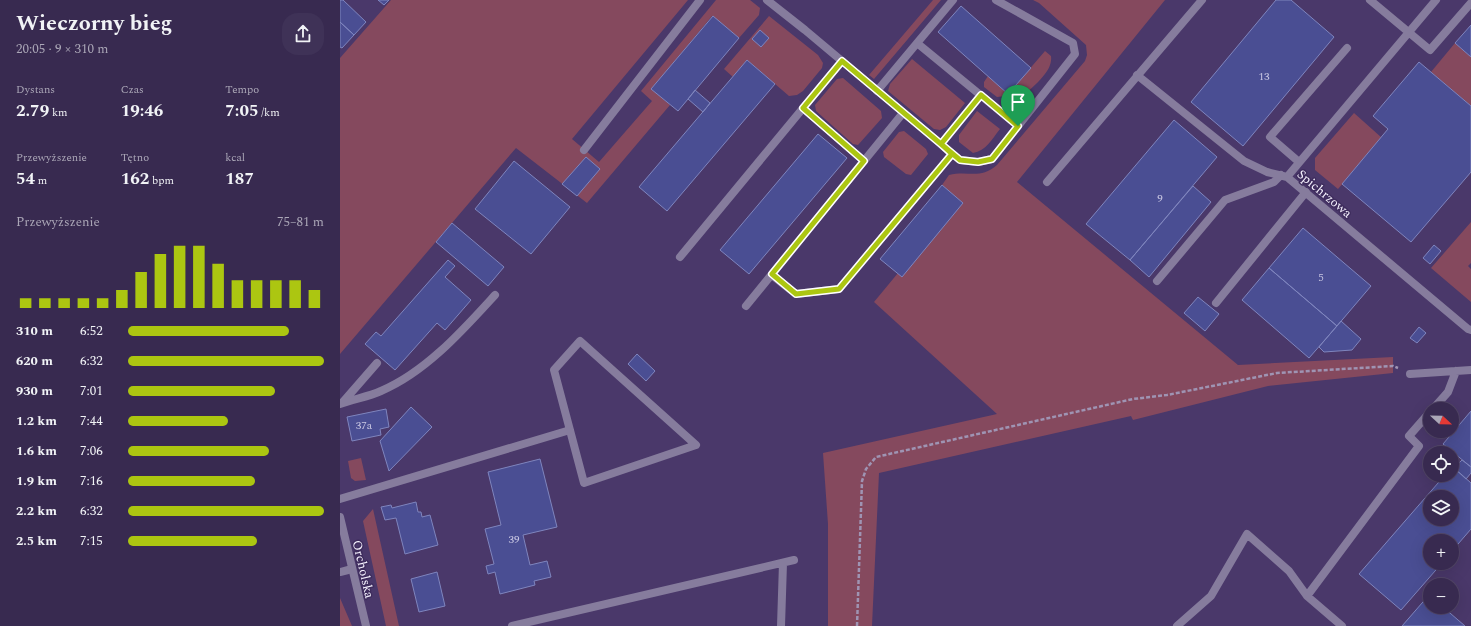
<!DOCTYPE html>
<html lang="pl">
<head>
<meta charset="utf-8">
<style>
  :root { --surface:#382a50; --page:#3f3257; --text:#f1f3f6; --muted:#aba7b7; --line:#524667; --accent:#acc611 }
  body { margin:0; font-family:Spectral,serif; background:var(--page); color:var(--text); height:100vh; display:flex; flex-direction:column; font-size:15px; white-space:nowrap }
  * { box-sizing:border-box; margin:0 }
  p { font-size:13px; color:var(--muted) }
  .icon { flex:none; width:22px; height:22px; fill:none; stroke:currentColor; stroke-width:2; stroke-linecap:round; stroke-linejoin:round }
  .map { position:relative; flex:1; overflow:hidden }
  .side { display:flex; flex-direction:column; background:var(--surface); width:340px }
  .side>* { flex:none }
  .needle { width:26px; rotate:112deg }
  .buttons { position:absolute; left:1083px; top:402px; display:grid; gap:8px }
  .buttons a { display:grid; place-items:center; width:36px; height:36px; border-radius:50%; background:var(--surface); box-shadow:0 4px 16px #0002,0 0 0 1px var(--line); font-size:20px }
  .pin { position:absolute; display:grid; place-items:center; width:34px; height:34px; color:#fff; margin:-41px -17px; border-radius:50% 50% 50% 0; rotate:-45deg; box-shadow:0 0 4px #0007 }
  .pin .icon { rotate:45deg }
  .round { display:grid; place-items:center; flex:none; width:42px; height:42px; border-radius:16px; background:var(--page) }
  .overview { display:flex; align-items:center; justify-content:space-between; height:68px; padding:0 16px }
  h1 { font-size:22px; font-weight:700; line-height:30px }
  .figures { display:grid; grid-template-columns:repeat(3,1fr); gap:6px; height:68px; padding:4px 16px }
  .figures div { display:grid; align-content:center }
  .figures b { font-size:17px; font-weight:700 }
  .figures small { font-size:11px; font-weight:400 }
  .figures p { font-size:11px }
  .chart { height:112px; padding:8px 16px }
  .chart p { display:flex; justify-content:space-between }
  .chart svg { width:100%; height:72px; margin-top:4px; stroke:var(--accent); stroke-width:6 }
  ul { padding:0 16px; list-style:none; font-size:13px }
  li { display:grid; grid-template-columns:64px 48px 1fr; align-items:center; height:30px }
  li i { height:10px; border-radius:5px; background:var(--accent) }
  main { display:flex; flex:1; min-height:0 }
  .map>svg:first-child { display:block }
  .green { fill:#85495e }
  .building { fill:#4a4e93; stroke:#7f85be; fill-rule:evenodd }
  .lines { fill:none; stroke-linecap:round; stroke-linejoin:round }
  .path { stroke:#9f94b3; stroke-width:2.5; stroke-dasharray:4 2; stroke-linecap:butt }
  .service { stroke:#867c9d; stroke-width:8 }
  .tertiary { stroke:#867c9d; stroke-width:8 }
  .route-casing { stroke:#fff; stroke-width:8 }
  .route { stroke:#acc611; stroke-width:5 }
  .labels { text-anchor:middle; stroke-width:3; stroke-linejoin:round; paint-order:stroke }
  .number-label { font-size:11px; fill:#cac8e3 }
  .street-label { font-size:13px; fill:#f5f1fe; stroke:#3f2d5e }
</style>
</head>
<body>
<main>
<section class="side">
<div class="overview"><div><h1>Wieczorny bieg</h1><p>20:05 · 9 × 310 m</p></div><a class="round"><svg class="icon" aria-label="share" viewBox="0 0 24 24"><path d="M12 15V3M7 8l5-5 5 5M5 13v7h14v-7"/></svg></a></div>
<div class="figures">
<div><p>Dystans</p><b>2.79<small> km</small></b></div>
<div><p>Czas</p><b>19:46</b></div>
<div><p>Tempo</p><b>7:05<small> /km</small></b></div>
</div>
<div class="figures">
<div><p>Przewyższenie</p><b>54<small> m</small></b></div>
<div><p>Tętno</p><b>162<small> bpm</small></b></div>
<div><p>kcal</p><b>187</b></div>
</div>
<div class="chart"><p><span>Przewyższenie</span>75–81 m</p>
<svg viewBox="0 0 160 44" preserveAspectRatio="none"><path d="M5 44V38M15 44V38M25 44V38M35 44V38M45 44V38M55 44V33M65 44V22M75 44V11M85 44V6M95 44V6M105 44V17M115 44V27M125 44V27M135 44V27M145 44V27M155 44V33"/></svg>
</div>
<ul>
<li><b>310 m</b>6:52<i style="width:82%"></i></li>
<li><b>620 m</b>6:32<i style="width:100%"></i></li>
<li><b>930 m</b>7:01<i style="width:75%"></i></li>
<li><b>1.2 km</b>7:44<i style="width:51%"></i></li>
<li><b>1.6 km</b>7:06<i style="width:72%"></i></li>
<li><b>1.9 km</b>7:16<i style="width:65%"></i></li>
<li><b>2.2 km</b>6:32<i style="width:100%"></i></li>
<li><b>2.5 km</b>7:15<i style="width:66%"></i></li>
</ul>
</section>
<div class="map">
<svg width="1131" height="626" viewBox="0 0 1131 626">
  <rect width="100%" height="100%" fill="#4a386a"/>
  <!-- green -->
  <path class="green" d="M51 0H348L232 139 259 162 312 101 301 91 376 0H410L420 8 419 15 399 38 372 16 312 89 330 105 247 203 176 148 0 354V58Z
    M593 0H601L534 79 529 75Z
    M693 0H825L677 182 898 365 1053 357V373L928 386 793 420 791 416 539 473 532 626H488V524L483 453 657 414 534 302 558 273 562 276 622 203 602 185 609 175C628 170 640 180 657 165L745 61 747 55 746 45 699 3Z
    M429 16 478 55 483 63 482 68 463 91 457 95 449 96 407 60 393 77 384 69Z
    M1115 43 1131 57V106L1091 72Z
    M705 51 711 56C713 71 696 83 686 94L657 97 644 87V82L648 76 668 94Z
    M572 59 625 103 606 127 600 130 594 129 548 91 550 84Z
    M503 78 541 111 542 118 518 145 513 144 476 111 475 105 497 79Z
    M637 111 660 129C652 139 646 151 633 153L619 142V135Z
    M1014 113 1042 138 998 189 975 170V158Z
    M564 131 586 149 588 154 571 175 566 174 544 157 543 152 559 132Z
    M1131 222V263L1128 266 1131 269V302L1091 268Z
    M21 458 26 480 15 481 11 478 8 461Z
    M33 509 59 626H46L23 521Z
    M0 598 12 626H0Z"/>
  <!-- building -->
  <path class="building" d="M0 0H3L26 22 14 35 0 22Z
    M38 0H49L44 5Z
    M936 0H951L994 37 903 146 851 102Z
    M621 6 691 68 668 94 598 32Z
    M373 16 399 38 338 111 311 89Z
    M0 22 14 35 2 48 0 47Z
    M1131 25V57L1115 43Z
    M420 30 429 38 421 47 412 39Z
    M407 60 435 84 327 211 299 187Z
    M1079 62 1131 106V172L1071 242 1002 184 1048 129 1033 116Z
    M355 90 370 103 363 112 348 99Z
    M834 120 877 157 790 260 746 224Z
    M478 134 507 158 409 274 380 250Z
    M246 157 260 169 237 196 222 184Z
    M174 161 230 207 191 254 135 209Z
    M602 185 623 203 562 277 540 259Z
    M853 186 871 202 809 277 790 260Z
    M112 223 164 267 148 286 96 242Z
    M963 228 1031 286 997 326 929 268Z
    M1094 245 1101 251 1090 264 1083 258Z
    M108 260 115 266 105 277 131 300 105 330 97 323 55 370 25 344 36 332 41 336Z
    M929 268 997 326 969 358 902 300Z
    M858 297 879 314 865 331 844 313Z
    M1001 321 1021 339 1012 350 984 352 979 347Z
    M1079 327 1086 333 1077 343 1070 338Z
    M297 354 315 371 306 381 288 364Z
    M71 407 92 427 49 471 40 441Z
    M46 409 49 427 40 429 41 435 12 441 7 417Z
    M1131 411V467L1103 444Z
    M200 459 217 527 183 535 190 565 207 561 211 577 194 581 195 585 160 594 155 572 148 574 146 566 154 564 145 529 161 525 148 472Z
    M1122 460 1131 467V473L1126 479 1114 468Z
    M1112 466 1131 483V529L1112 551V541H1090V563H1102L1061 610 1019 574 1105 475H1112ZM1090 497H1112V519H1090Z
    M76 502 78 512H81L82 517 90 515 98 545 65 554 56 518 45 520 41 507 51 505 52 508Z
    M97 572 105 606 79 612 71 579Z
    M1089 595 1090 607H1103L1125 626H1062Z"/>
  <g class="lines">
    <!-- path -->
    <path class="path" d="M517 626 522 481 526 469 536 457 793 399 827 395 937 373 1053 366 1058 368"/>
    <!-- service -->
    <path class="service" d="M427 0 465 30 620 160 638 162 652 159 735 54 733 43 656 0
      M1030 0 1090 50 1131 3
      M577 43 678 126
      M797 75 904 161 927 172 947 177 1128 329 1131 330
      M537 91 613 0
      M463 108 524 161
      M601 144 641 95
      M244 150 360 0
      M959 162 930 137 1007 48
      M947 177 1096 0
      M707 182 862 0
      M340 257 502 61
      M432 275 456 294 499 289 612 154
      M817 281 885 200 934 182 941 175
      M876 303 966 192
      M406 306 563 113
      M240 341 356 445 244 483 214 370Z
      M1070 374 1131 370
      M3 402 37 363
      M0 404C13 399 28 397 41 391 86 372 123 330 155 295
      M1093 409 1108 392 1116 371
      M0 499 230 430
      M0 572 12 569
      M967 596 1079 446 1069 436 1090 412
      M172 626 454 560
      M441 626 443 563
      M837 626 871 596 907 534 949 571 967 596 1002 626"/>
    <!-- tertiary -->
    <path class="tertiary" d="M0 517 26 626"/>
  </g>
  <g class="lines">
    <defs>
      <path id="route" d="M678 126 652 159 638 162 620 160 502 61 463 108 524 161 432 274 456 294 499 289 612 154 601 144 641 95 678 126"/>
    </defs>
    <!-- route casing -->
    <use href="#route" class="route-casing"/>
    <!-- route -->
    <use href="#route" class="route"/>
  </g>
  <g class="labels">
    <!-- number labels -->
    <g class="number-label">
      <text x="924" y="80">13</text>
      <text x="820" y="202">9</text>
      <text x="981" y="281">5</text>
      <text x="24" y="429">37a</text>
      <text x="174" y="543">39</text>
    </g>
    <!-- street labels -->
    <g class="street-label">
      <text transform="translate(985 193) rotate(40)" y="5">Spichrzowa</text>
      <text transform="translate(24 569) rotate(77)" y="5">Orcholska</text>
    </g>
  </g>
</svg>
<div class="buttons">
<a><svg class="needle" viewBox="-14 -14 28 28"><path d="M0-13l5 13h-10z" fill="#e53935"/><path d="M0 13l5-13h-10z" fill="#aba7b7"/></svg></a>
<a><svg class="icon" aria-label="locate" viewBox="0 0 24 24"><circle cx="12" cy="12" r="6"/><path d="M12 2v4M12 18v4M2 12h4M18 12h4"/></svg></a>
<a><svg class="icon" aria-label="layers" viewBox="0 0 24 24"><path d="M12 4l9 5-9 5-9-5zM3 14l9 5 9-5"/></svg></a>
<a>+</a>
<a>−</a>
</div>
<div class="pin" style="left:678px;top:126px;background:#1e9e55"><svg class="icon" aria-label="arrive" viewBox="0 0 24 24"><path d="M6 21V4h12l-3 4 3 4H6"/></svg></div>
</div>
</main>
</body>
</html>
